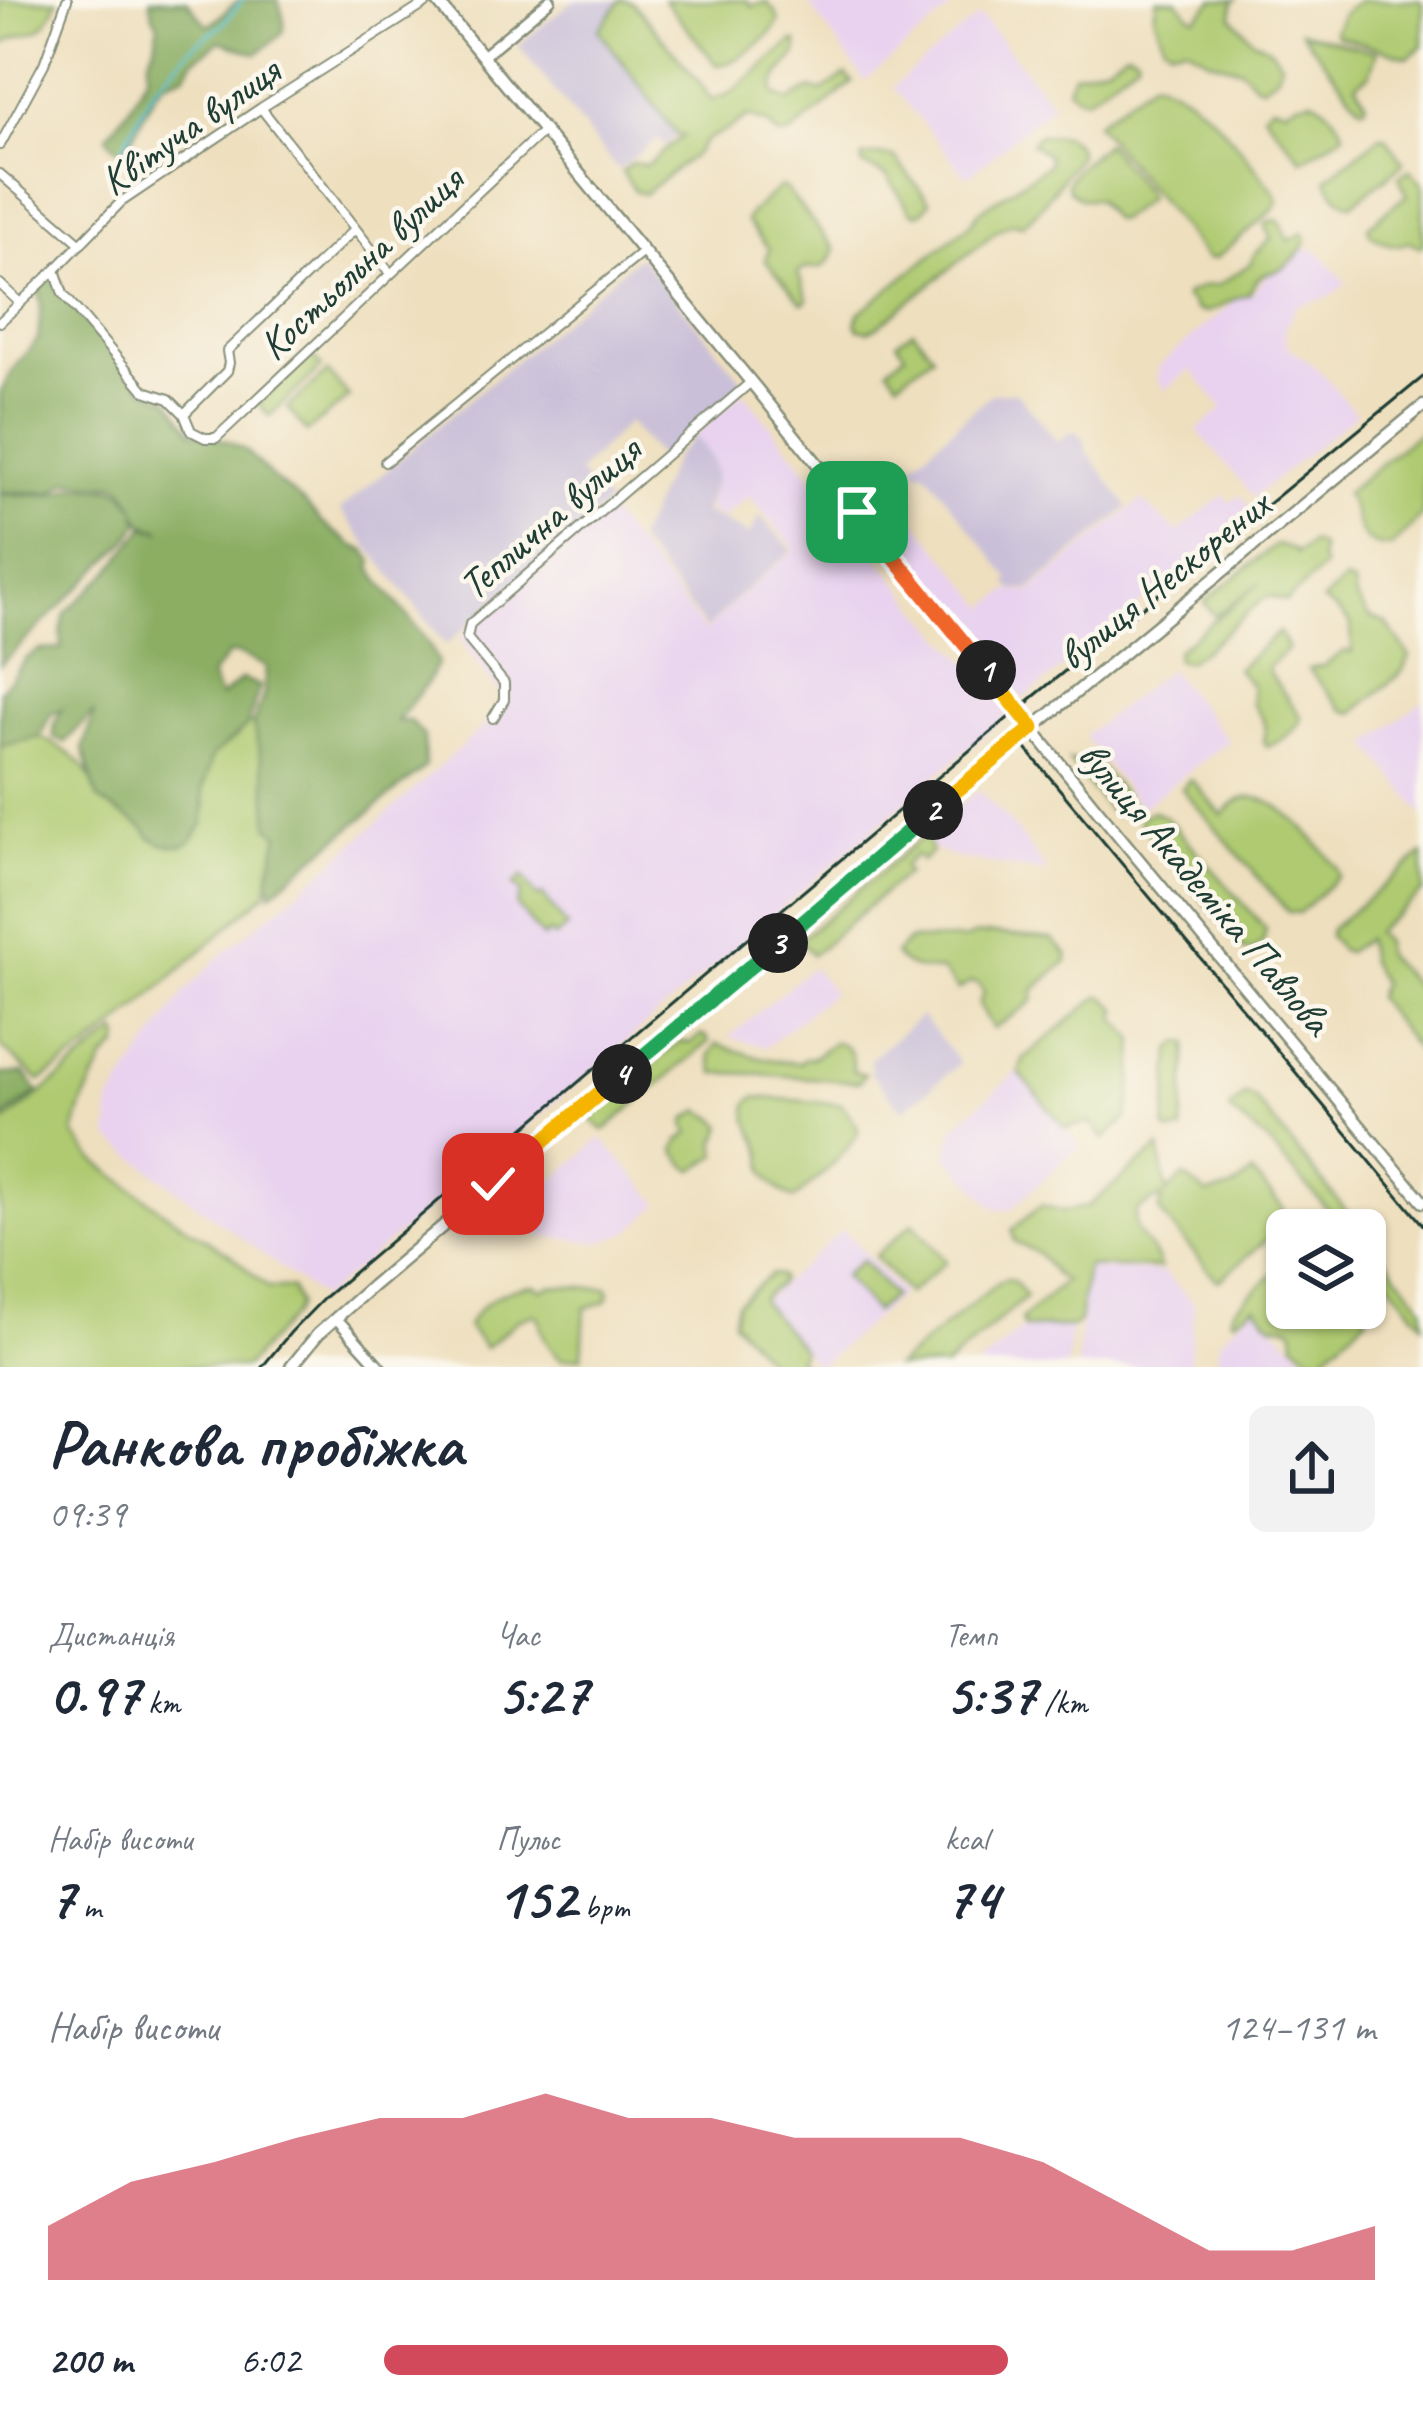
<!DOCTYPE html>
<html lang="uk">
<head>
<meta charset="utf-8">
<style>
  :root { --surface:#fff; --page:#f2f2f3; --text:#1f2937; --muted:#747a83; --accent:#d1495b }
  body { margin:0; font-family:Caveat,sans-serif; background:var(--page); color:var(--text); height:100vh; display:flex; flex-direction:column; font-size:45px; white-space:nowrap }
  * { box-sizing:border-box; margin:0 }
  p { font-size:39px; color:var(--muted) }
  .icon { flex:none; width:66px; height:66px; fill:none; stroke:currentColor; stroke-width:2; stroke-linecap:round; stroke-linejoin:round }
  .map { position:relative; height:1367px; overflow:hidden }
  .side { display:flex; flex-direction:column; background:var(--surface); flex:1 }
  .side>* { flex:none }
  .controls { position:absolute; left:1266px; top:1209px; display:grid; gap:24px }
  .controls a { display:grid; place-items:center; width:120px; height:120px; border-radius:18px; background:var(--surface); box-shadow:0 3px 9px #0004; font-size:60px }
  .pin { position:absolute; display:grid; place-items:center; width:102px; height:102px; color:#fff; margin:-51px; border-radius:24px; box-shadow:0 6px 18px #0006 }
  .km { position:absolute; width:60px; height:60px; margin:-30px; border-radius:50%; background:#222; color:#fff; font-size:33px; line-height:60px; text-align:center }
  .round { display:grid; place-items:center; flex:none; width:126px; height:126px; border-radius:18px; background:var(--page) }
  .headline { display:flex; align-items:center; justify-content:space-between; height:204px; padding:0 48px }
  h1 { font-size:66px; font-weight:700; line-height:90px }
  .metrics { display:grid; grid-template-columns:repeat(3,1fr); gap:18px; height:204px; padding:12px 48px }
  .metrics div { display:grid; align-content:center }
  .metrics b { font-size:60px; font-weight:700 }
  .metrics small { font-size:33px; font-weight:400 }
  .metrics p { font-size:33px }
  .chart { height:336px; padding:24px 48px }
  .chart p { display:flex; justify-content:space-between }
  .chart svg { width:100%; height:216px; margin-top:12px; fill:var(--accent); opacity:.7 }
  ul { padding:0 48px; list-style:none; font-size:39px }
  li { display:grid; grid-template-columns:192px 144px 1fr; align-items:center; height:90px }
  li i { height:30px; border-radius:15px; background:var(--accent) }
  .map>svg:first-child { display:block }
  .built { fill:#e8d2ef }
  .industrial { fill:#c9bfd8 }
  .green { fill:#afca71; stroke:#678452; stroke-width:3 }
  .forest { fill:#8bae63; stroke:#55764c; stroke-width:3 }
  .lines { fill:none; stroke-linecap:round; stroke-linejoin:round }
  .stream { stroke:#59c4d4; stroke-width:3 }
  .minor-casing { stroke:#868e79; stroke-width:12 }
  .tertiary-casing { stroke:#868e79; stroke-width:14 }
  .secondary-casing { stroke:#868e79; stroke-width:15 }
  .primary-casing { stroke:#868e79; stroke-width:15 }
  .minor { stroke:#fff; stroke-width:8 }
  .tertiary { stroke:#fff; stroke-width:9 }
  .secondary { stroke:#fff; stroke-width:10 }
  .primary { stroke:#fff; stroke-width:10 }
  .tram { stroke:#1f3d34; stroke-width:3 }
  .split-1-casing { stroke:#fff; stroke-width:24 }
  .split-2-casing { stroke:#fff; stroke-width:24 }
  .split-3-casing { stroke:#fff; stroke-width:24 }
  .split-4-casing { stroke:#fff; stroke-width:24 }
  .split-5-casing { stroke:#fff; stroke-width:24 }
  .split-1 { stroke:#f0652b; stroke-width:15 }
  .split-2 { stroke:#f5b400; stroke-width:15 }
  .split-3 { stroke:#22a559; stroke-width:15 }
  .split-4 { stroke:#22a559; stroke-width:15 }
  .split-5 { stroke:#f5b400; stroke-width:15 }
  .labels { text-anchor:middle; stroke-width:9; stroke-linejoin:round; paint-order:stroke }
  .street-label { font-size:42px; fill:#1f3d34; stroke:#fbf7ec }
</style>
</head>
<body>
<div class="map">
<svg width="1423" height="1367" viewBox="0 0 1423 1367">
  <rect width="100%" height="100%" fill="#fbf7ec"/>
  <filter id="ink" filterUnits="userSpaceOnUse"><feTurbulence type="fractalNoise" baseFrequency=".00833" numOctaves="2"/><feDisplacementMap in="SourceGraphic" scale="24" xChannelSelector="R" yChannelSelector="G"/><feConvolveMatrix kernelMatrix="1 2 1 2 8 2 1 2 1" color-interpolation-filters="sRGB"/></filter>
  <filter id="wash" filterUnits="userSpaceOnUse"><feTurbulence type="fractalNoise" baseFrequency=".004" numOctaves="4" result="noise"/><feDisplacementMap in="SourceGraphic" scale="48" xChannelSelector="R" yChannelSelector="G"/><feGaussianBlur stdDeviation="2.7" result="paint"/><feColorMatrix in="noise" values="0 0 0 0 0 0 0 0 0 0 0 0 0 0 0 0 0 1.4 0 .05"/><feComposite in="paint" operator="in"/></filter>
  <g filter="url(#wash)">
    <rect width="100%" height="100%" fill="#eedfbe"/>
    <!-- built -->
    <path class="built" d="M806 0H942L950 10 865 81Z
      M980 15 1053 105 967 177 893 87Z
      M1305 249 1317 250 1347 283 1329 297 1296 306 1285 328 1287 346 1319 370 1356 414 1254 497 1197 430 1223 409 1191 369 1165 390 1157 379 1159 366 1239 297 1252 294 1267 275 1285 268Z
      M743 392 932 624 1012 711 479 1167 321 1298 109 1138 110 1102 184 993 221 955 334 862 493 718 504 699 460 639 607 510 706 632 737 599 795 549 749 496 721 519 707 508 716 477 712 459 695 436Z
      M1224 495 1230 503 1240 495 1251 508 1196 558 1023 700 882 526 900 512 914 519 987 607 1008 591 1030 592 1141 500 1177 532Z
      M1169 669 1228 741 1141 808 1084 736Z
      M1423 701V814L1368 744Z
      M978 790 1014 827 1048 873 957 858 933 849 927 834Z
      M812 967 833 992 766 1047 729 1037Z
      M1018 1071 1080 1146 1011 1209 1001 1210 996 1209 947 1156 954 1127Z
      M601 1138 660 1204 629 1232 600 1242 540 1236 520 1211Z
      M843 1229 902 1294 818 1367 762 1302Z
      M1086 1268 1163 1272 1194 1303 1189 1367H1077Z
      M1253 1307 1286 1338 1311 1361 1305 1367H1218L1219 1341Z
      M1071 1327 1067 1367H977L1024 1328Z"/>
    <!-- industrial -->
    <path class="industrial" d="M574 0H621L600 30 677 135 665 146 657 139 618 170 518 45Z
      M639 256 746 384 659 458 628 422 578 473 608 503 446 645 340 510Z
      M1016 392 1057 441 1075 430 1085 440 1086 450 1128 507 1029 590H1013L1007 584 1010 579 927 473 917 471 912 465 992 393Z
      M695 436 712 459 716 477 704 512 749 535 760 516 792 550 738 596 707 629 637 541 675 456Z
      M921 1016 960 1063 903 1111 871 1074 870 1059Z"/>
    <!-- green -->
    <path class="green" d="M0 0H57C41 46 27 24 0 47Z
      M621 0 633 3 701 84 711 100 730 94 792 42H797V52C788 66 773 76 774 94L788 101 811 89 822 91 846 75 853 82 791 134 779 136 768 124 748 116C741 121 733 128 725 131 713 137 704 138 698 152L644 194 635 191 622 172 632 163 647 165 683 136 677 135 599 30Z
      M664 0H746L752 6 766 2 776 12 779 21C770 38 736 64 717 65Z
      M1157 0H1177L1190 15 1196 18 1214 0H1236L1233 2 1232 17 1252 39 1270 48 1281 62 1277 75 1263 86 1255 84 1241 69 1210 60 1186 46 1171 48 1164 44 1154 15Z
      M1360 0H1419L1423 5V46L1408 57 1336 35 1334 32 1342 14Z
      M1300 31 1377 52 1369 75 1356 84 1366 103 1364 107H1360Z
      M1127 51 1137 55V60L1087 98 1077 96 1067 88 1073 73 1105 65Z
      M1153 80C1206 95 1241 151 1274 191L1278 201 1273 210 1216 258 1207 259 1096 123Z
      M1312 99C1325 104 1340 121 1344 134L1302 160 1263 113 1272 105 1286 109 1298 102Z
      M1038 135 1064 136 1076 144 1079 155 1040 208 1023 225 1013 223 998 230 878 326 868 331 859 329 856 324 859 313 969 225 980 211 1049 164 1048 155 1031 144Z
      M1385 136 1403 161 1402 165 1351 205C1340 200 1330 190 1327 178L1379 137Z
      M1106 143 1147 194V199L1119 220H1113L1096 199H1081L1069 190 1067 183 1076 169Z
      M879 155 894 157 930 202 922 212 916 214 911 212 887 176 863 165V157Z
      M1410 170 1423 185V244L1420 247 1408 242C1393 250 1383 241 1370 234L1368 226 1407 195 1399 176Z
      M780 187 785 188 835 249 830 260 822 267 806 268 798 273 807 298 806 302 802 303 765 260 769 249 746 221 750 214Z
      M1276 220 1281 223 1288 241 1303 233 1307 241C1302 250 1296 258 1287 265 1269 278 1260 267 1249 294 1228 296 1203 328 1191 302L1185 298 1186 294 1204 286 1218 285 1251 264 1254 255 1271 238 1265 227 1267 222Z
      M913 330 933 355 898 381 888 368 905 354 897 342Z
      M309 353 322 367 269 416 259 404Z
      M328 372 349 397 307 432 287 408Z
      M1423 429V514L1391 547C1350 547 1362 515 1345 494Z
      M1312 542 1321 547 1320 558 1324 567 1286 602 1270 596 1263 599 1207 648 1187 661 1176 660 1177 650 1260 583 1218 614 1214 615 1205 604 1206 600 1276 545 1294 550 1296 554Z
      M1344 581 1354 584 1356 598 1369 617 1386 623 1410 657 1402 672 1353 713 1343 710 1308 669 1324 666 1344 651 1352 652 1351 624 1335 609 1323 601Z
      M1279 632 1288 649 1268 667 1269 673 1302 718C1296 731 1280 743 1266 746L1263 741C1268 724 1262 716 1252 704V686L1237 669Z
      M248 721 253 724 279 835 266 893 121 1022 88 1049 40 1081 0 1046V746L40 737C73 754 88 762 98 799L144 828 150 837 161 844 182 846 206 808 203 788 212 756 237 736Z
      M1069 761 1097 763 1132 805 1120 815 1112 814Z
      M1189 780 1193 781 1222 815C1229 808 1236 800 1246 798 1277 791 1320 846 1337 868L1339 876 1299 913 1288 912 1182 789Z
      M1153 811 1167 818 1266 929 1263 942 1252 951 1244 950 1140 823 1141 817Z
      M925 835 932 852 921 861 915 855 903 866 907 873 812 955 799 940Z
      M1423 854V892L1375 932 1384 942 1385 955 1423 994V1058L1376 998 1381 982 1369 962 1366 939 1347 952 1340 950 1329 936 1331 929 1339 922Z
      M523 876 537 897 543 895 567 927 555 937 550 933 543 938 517 906 522 891 513 886Z
      M993 934 1052 939 1067 954V961L1034 990V999L1031 1003 993 1029 979 1004 984 992 978 983 971 982 958 990 942 971C925 971 904 969 895 954L909 940 967 939 974 935Z
      M1099 996 1105 997 1119 1011 1115 1017 1135 1040 1131 1101 1127 1118 1104 1139 1091 1123 1065 1128 1019 1073 1024 1058Z
      M117 1032 120 1038 118 1047 104 1060 82 1105 74 1134 93 1159 168 1215 231 1255 268 1288H291L298 1304 293 1315 245 1367H0V1126Z
      M701 1035 707 1037 709 1042 607 1128 603 1130 594 1122 592 1117 595 1113 680 1041 691 1043Z
      M834 1042C850 1044 854 1057 853 1071L865 1074 859 1082 760 1074 715 1073 710 1055 717 1044 760 1058 800 1063 805 1058H812Z
      M1180 1042 1188 1043 1182 1131 1169 1132 1165 1129 1171 1050Z
      M1246 1094 1254 1098 1362 1230H1346L1264 1138 1231 1112 1230 1108Z
      M755 1097 841 1104C845 1110 856 1121 858 1128 862 1141 806 1189 794 1199 783 1194 770 1183 765 1171 763 1165 764 1158 762 1151 756 1133 744 1123 748 1103Z
      M700 1110 717 1119 723 1126C721 1138 712 1141 718 1155L694 1170 688 1167 675 1151 679 1141 690 1133 685 1125 687 1119Z
      M1159 1148 1167 1192 1184 1177 1207 1194 1232 1189 1252 1173 1283 1208 1282 1226 1221 1279H1216L1159 1211 1163 1196 1137 1210C1128 1240 1154 1240 1160 1268L1087 1266 1079 1322 1071 1327 1024 1328 1021 1320 1065 1281 1054 1274 1039 1254 1015 1242 1012 1230 1041 1205 1063 1211 1087 1207Z
      M913 1223 946 1261 908 1294 875 1256Z
      M1365 1234 1423 1306V1323L1365 1252Z
      M862 1260 893 1296 874 1312 843 1276Z
      M1287 1262V1308H1363L1367 1317 1318 1361 1295 1343 1294 1330 1290 1326 1272 1324 1255 1306 1233 1320 1231 1316 1235 1308Z
      M771 1274 779 1275 781 1279 778 1285 763 1297 762 1302 803 1350 798 1359 804 1367H774L733 1321 737 1303Z
      M1007 1279 1014 1281 1026 1297 945 1367H895L1000 1281Z
      M534 1285 542 1290 549 1286 608 1288 609 1295 605 1302 585 1308 582 1357 562 1359C547 1347 542 1336 539 1318L533 1314 519 1319 485 1348 467 1326C482 1300 505 1288 534 1285Z"/>
    <!-- forest -->
    <path class="forest" d="M150 0H186L206 24 210 25 239 0H278C290 37 286 29 257 54L220 41 193 61 185 74 165 82 155 92 125 151C116 149 110 145 107 136L129 108 148 74V62L156 42 158 25 153 16Z
      M55 270 63 294 145 390 169 399 192 431 229 442 245 450 273 478 305 503 321 522 352 545 366 551 373 562 371 568C391 601 423 628 438 662L427 683 397 721H410L424 736 425 767 271 893 269 876 279 835 269 827 265 775 253 724 264 694 266 667 239 654H229L211 676 220 697 242 679 260 686 247 726 212 756 203 788 204 822 190 842 182 846 161 844 150 837 144 828 98 799 83 749 94 712 65 742 54 738V724L62 709 50 715 40 737 0 746V691L27 658 39 650 62 649 61 632 65 613 111 570 144 528 162 531 143 524 136 511 139 523 125 543 0 665V494L52 495 74 487 114 488 122 492 136 508 125 490 116 484H85L72 481 65 483 53 492H0V394L12 370 38 339 41 305 38 287Z
      M24 1073 38 1092 0 1121V1074Z"/>
    <g class="lines">
      <!-- stream -->
      <path class="stream" d="M120 153 152 91 192 47 221 26 242 0"/>
    </g>
  </g>
  <g filter="url(#ink)">
    <g class="lines">
      <defs>
        <path id="minor" d="M261 108 390 273
          M0 145 44 64 67 0
          M0 174 81 244
          M55 270 63 294 145 391 169 399 184 414 191 431 205 438H216L543 131
          M0 284 20 303
          M0 322 55 270 121 202 261 108 431 0
          M184 414 227 371 229 363 227 351 355 229
          M385 462 643 252
          M493 718 504 700V683L467 638 470 624 751 382"/>
        <path id="tertiary" d="M484 55 550 0
          M336 1318 380 1367"/>
        <path id="secondary" d="M1033 728 1423 406"/>
        <path id="primary" d="M436 0 756 388 1096 808 1423 1202
          M291 1367 318 1334 372 1286 1033 728"/>
      </defs>
      <!-- minor casing -->
      <use href="#minor" class="minor-casing"/>
      <!-- tertiary casing -->
      <use href="#tertiary" class="tertiary-casing"/>
      <!-- secondary casing -->
      <use href="#secondary" class="secondary-casing"/>
      <!-- primary casing -->
      <use href="#primary" class="primary-casing"/>
      <!-- minor -->
      <use href="#minor" class="minor"/>
      <!-- tertiary -->
      <use href="#tertiary" class="tertiary"/>
      <!-- secondary -->
      <use href="#secondary" class="secondary"/>
      <!-- primary -->
      <use href="#primary" class="primary"/>
      <!-- tram -->
      <path class="tram" d="M1030 701C1017 719 1016 731 1027 750L1423 1225
        M262 1367 291 1332 326 1296 1021 707 1423 377"/>
    </g>
  </g>
  <g class="lines" filter="url(#ink)">
    <defs>
      <path id="split-1" d="M857 512 986 670"/>
      <path id="split-2" d="M933 810 1033 728 986 670"/>
      <path id="split-3" d="M778 943 933 810"/>
      <path id="split-4" d="M622 1074 778 943"/>
      <path id="split-5" d="M493 1184 622 1074"/>
    </defs>
    <!-- split-1 casing -->
    <use href="#split-1" class="split-1-casing"/>
    <!-- split-2 casing -->
    <use href="#split-2" class="split-2-casing"/>
    <!-- split-3 casing -->
    <use href="#split-3" class="split-3-casing"/>
    <!-- split-4 casing -->
    <use href="#split-4" class="split-4-casing"/>
    <!-- split-5 casing -->
    <use href="#split-5" class="split-5-casing"/>
    <!-- split-1 -->
    <use href="#split-1" class="split-1"/>
    <!-- split-2 -->
    <use href="#split-2" class="split-2"/>
    <!-- split-3 -->
    <use href="#split-3" class="split-3"/>
    <!-- split-4 -->
    <use href="#split-4" class="split-4"/>
    <!-- split-5 -->
    <use href="#split-5" class="split-5"/>
  </g>
  <g class="labels">
    <!-- street labels -->
    <g class="street-label">
      <text transform="translate(189 125) rotate(-35)" y="15">Квітуча вулиця</text>
      <text transform="translate(360 262) rotate(-43)" y="15">Костьольна вулиця</text>
      <text transform="translate(549 517) rotate(-41)" y="15">Теплична вулиця</text>
      <text transform="translate(1163 579) rotate(-39)" y="15">вулиця Нескорених</text>
      <text transform="translate(1206 887) rotate(50)" y="15">вулиця Академіка Павлова</text>
    </g>
  </g>
</svg>
<div class="controls">
<a><svg class="icon" aria-label="layers" viewBox="0 0 24 24"><path d="M12 4l9 5-9 5-9-5zM3 14l9 5 9-5"/></svg></a>
</div>
<div class="pin" style="left:857px;top:512px;background:#1e9e55"><svg class="icon" aria-label="arrive" viewBox="0 0 24 24"><path d="M6 21V4h12l-3 4 3 4H6"/></svg></div>
<div class="pin" style="left:493px;top:1184px;background:#d93025"><svg class="icon" aria-label="check" viewBox="0 0 24 24"><path d="M5 12l5 5 9-10"/></svg></div>
<b class="km" style="left:986px;top:670px">1</b>
<b class="km" style="left:933px;top:810px">2</b>
<b class="km" style="left:778px;top:943px">3</b>
<b class="km" style="left:622px;top:1074px">4</b>
</div>
<section class="side">
<div class="headline"><div><h1>Ранкова пробіжка</h1><p>09:39</p></div><a class="round"><svg class="icon" aria-label="share" viewBox="0 0 24 24"><path d="M12 15V3M7 8l5-5 5 5M5 13v7h14v-7"/></svg></a></div>
<div class="metrics">
<div><p>Дистанція</p><b>0.97<small> km</small></b></div>
<div><p>Час</p><b>5:27</b></div>
<div><p>Темп</p><b>5:37<small> /km</small></b></div>
</div>
<div class="metrics">
<div><p>Набір висоти</p><b>7<small> m</small></b></div>
<div><p>Пульс</p><b>152<small> bpm</small></b></div>
<div><p>kcal</p><b>74</b></div>
</div>
<div class="chart"><p><span>Набір висоти</span>124–131 m</p>
<svg viewBox="0 0 160 44" preserveAspectRatio="none"><path d="M0 44V33L10 24L20 20L30 15L40 11L50 11L60 6L70 11L80 11L90 15L100 15L110 15L120 20L130 29L140 38L150 38L160 33V44z"/></svg>
</div>
<ul>
<li><b>200 m</b>6:02<i style="width:63%"></i></li>
</ul>
</section>
</body>
</html>
